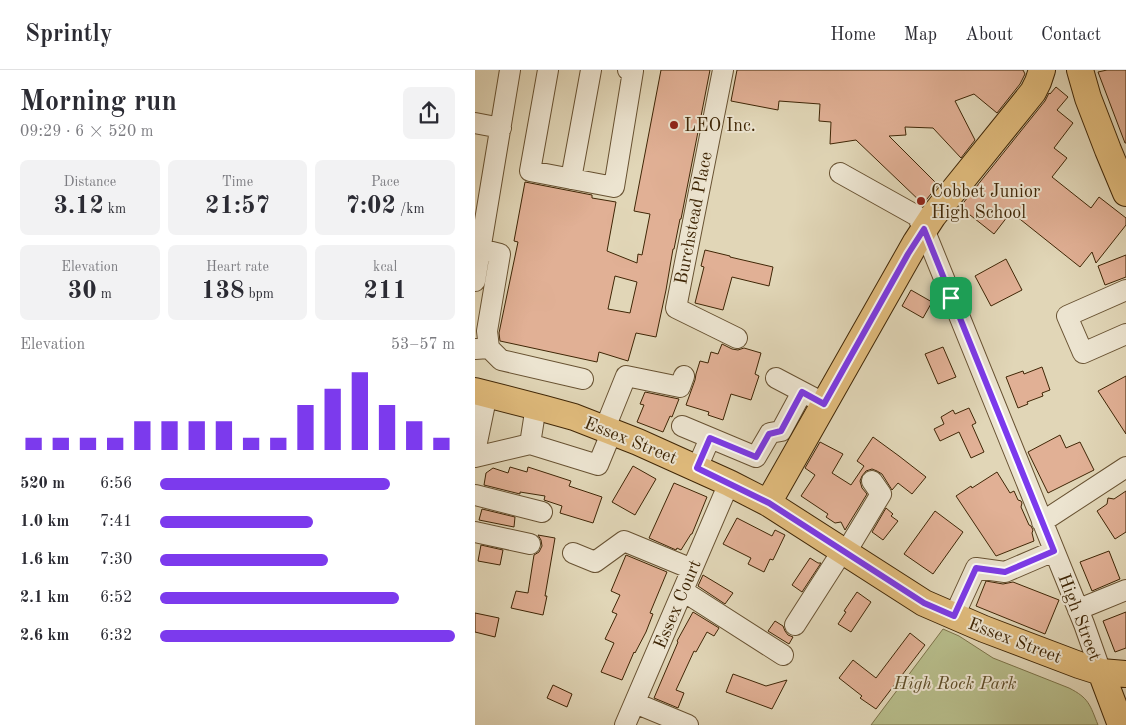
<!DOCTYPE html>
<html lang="en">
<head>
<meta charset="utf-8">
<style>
  :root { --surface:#fff; --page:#f2f2f3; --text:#2b2b33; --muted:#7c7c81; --line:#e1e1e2; --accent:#7c3aed }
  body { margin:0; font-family:"Old Standard TT",serif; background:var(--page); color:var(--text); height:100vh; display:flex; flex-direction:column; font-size:19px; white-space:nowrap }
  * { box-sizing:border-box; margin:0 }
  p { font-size:16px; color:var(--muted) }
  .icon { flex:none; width:28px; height:28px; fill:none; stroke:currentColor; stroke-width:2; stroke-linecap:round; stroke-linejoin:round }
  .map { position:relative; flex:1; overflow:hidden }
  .side { display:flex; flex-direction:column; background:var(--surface); width:475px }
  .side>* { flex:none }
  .pin { position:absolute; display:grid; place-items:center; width:42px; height:42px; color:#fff; margin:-21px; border-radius:10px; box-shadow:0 2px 8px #0006 }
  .round { display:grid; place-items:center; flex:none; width:52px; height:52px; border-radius:8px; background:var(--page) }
  .headline { display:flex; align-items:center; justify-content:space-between; height:85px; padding:0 20px }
  h1 { font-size:28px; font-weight:700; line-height:38px }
  .figures { display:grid; grid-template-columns:repeat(3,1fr); gap:8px; height:85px; padding:5px 20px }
  .figures div { display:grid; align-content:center; border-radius:8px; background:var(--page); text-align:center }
  .figures b { font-size:25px; font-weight:700 }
  .figures small { font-size:14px; font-weight:400 }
  .figures p { font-size:14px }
  .chart { height:140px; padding:10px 20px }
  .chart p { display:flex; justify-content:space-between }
  .chart svg { width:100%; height:90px; margin-top:5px; stroke:var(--accent); stroke-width:6 }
  ul { padding:0 20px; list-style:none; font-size:16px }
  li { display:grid; grid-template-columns:80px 60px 1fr; align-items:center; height:38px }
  li i { height:12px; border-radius:6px; background:var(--accent) }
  header { display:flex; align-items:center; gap:30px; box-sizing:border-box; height:70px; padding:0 25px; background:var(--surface); border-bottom:1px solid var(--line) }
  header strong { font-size:24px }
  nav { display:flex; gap:28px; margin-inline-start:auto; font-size:18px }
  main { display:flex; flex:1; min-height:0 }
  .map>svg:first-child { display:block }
  .green { fill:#b7bd8b; stroke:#7b7248 }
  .building { fill:#e1b095; stroke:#3f2606; fill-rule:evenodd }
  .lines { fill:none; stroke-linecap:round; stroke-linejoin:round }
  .minor-casing { stroke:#685232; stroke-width:22 }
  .major-casing { stroke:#3f2606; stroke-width:28 }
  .minor { stroke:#ece4d0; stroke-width:20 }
  .major { stroke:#e0bb7c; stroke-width:26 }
  .route-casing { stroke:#fff; stroke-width:10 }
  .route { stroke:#7c3aed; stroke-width:6 }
  .poi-dot { fill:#8f2418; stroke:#ece4d0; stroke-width:2 }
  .labels { text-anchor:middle; stroke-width:4; stroke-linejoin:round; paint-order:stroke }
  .poi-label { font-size:18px; fill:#3f2606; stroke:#ece4d0; text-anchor:start }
  .street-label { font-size:18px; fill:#3f2606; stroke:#ece4d0 }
  .park-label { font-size:18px; font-style:italic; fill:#5d4c27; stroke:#ece4d0 }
</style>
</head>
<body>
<header>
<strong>Sprintly</strong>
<nav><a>Home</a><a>Map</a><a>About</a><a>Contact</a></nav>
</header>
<main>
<section class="side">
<div class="headline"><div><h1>Morning run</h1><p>09:29 · 6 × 520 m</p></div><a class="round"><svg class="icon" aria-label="share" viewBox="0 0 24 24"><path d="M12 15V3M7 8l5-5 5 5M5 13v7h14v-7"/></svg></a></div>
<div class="figures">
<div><p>Distance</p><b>3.12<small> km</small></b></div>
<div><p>Time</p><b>21:57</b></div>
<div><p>Pace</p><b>7:02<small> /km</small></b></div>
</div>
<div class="figures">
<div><p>Elevation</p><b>30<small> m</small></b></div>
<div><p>Heart rate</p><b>138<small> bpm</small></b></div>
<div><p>kcal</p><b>211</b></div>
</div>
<div class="chart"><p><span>Elevation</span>53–57 m</p>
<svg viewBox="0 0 160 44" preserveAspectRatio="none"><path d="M5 44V38M15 44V38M25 44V38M35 44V38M45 44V30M55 44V30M65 44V30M75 44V30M85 44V38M95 44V38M105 44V22M115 44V14M125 44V6M135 44V22M145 44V30M155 44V38"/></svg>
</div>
<ul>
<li><b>520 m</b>6:56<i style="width:78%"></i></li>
<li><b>1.0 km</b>7:41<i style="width:52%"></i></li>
<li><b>1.6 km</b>7:30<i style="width:57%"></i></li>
<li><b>2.1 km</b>6:52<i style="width:81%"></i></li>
<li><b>2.6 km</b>6:32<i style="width:100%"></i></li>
</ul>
</section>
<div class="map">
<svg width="651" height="655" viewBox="0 0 651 655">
  <rect width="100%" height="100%" fill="#e1d6b7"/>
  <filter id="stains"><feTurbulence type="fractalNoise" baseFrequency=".004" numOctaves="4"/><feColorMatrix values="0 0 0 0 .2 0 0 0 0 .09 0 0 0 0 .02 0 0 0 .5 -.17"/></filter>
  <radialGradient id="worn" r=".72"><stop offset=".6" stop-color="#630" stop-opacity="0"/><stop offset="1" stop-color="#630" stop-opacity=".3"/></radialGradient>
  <!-- green -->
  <path class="green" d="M468 559 484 566 518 588 594 618C614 628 615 635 623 655H396Z"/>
  <!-- building -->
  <path class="building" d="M186 0H235L206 149H205L199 179H198L191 220 181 267 161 263 153 291 124 282 122 292 25 271 24 263 43 172 39 171 50 112 117 125V128L141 132 132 181 162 193 163 184 167 185 175 144 159 141ZM140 206 162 212 155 243 133 239Z
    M262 0H548L550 4 545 14 522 43 499 24 480 31 500 70 486 88 458 58 430 57 431 65 414 66 463 115 448 134 381 70 355 74 356 52 344 51 345 34 304 31 303 40 256 31Z
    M632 0H651V73H650L623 2Z
    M581 17 593 27 582 40 598 53 579 78 592 88 577 107 616 138 624 127 651 148V155L621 193 617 182 605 197 536 142 519 164 485 137 570 31 574 23 575 24Z
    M230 180 255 186V187L298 197 294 216 257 207 248 240 220 233 229 197 226 196Z
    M651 185V207L630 215 623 196Z
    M531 189 547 220 516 236 500 206Z
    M436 220 457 232 448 248 427 236Z
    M247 274 257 279 263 280 269 278 286 283 280 304 284 306 276 330 256 324 248 350 233 345 234 342 211 335 220 310 221 304 225 291 233 293 236 282 243 284Z
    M468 277 481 307 463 314 450 284Z
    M567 297 575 320 567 323 568 326 552 332 553 334 543 338 531 307 548 301 549 304Z
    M651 306V364L623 321Z
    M170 322 204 329 197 347 195 346 188 362 162 352 169 335 165 334Z
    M494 338 501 353 497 355 509 382 496 388 484 362 465 371 459 359 469 354 466 347 478 340 480 344Z
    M585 365 591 378 605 372 619 400 573 423 553 382Z
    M398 367 424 386 451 407 437 424 423 413 417 420 407 404 402 401 397 399 391 401 387 406 385 411 387 418 392 424 370 460 366 452 360 453 351 447 353 444 326 426 340 405 330 398 345 372 368 384 357 403 376 415 389 396 382 391Z
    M158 396 181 409 160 445 137 432Z
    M35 397 52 402 53 397 96 411 94 416 127 427 118 453 85 443 87 436 69 430 70 426 45 422V424L9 415 11 403 18 398 33 403Z
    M522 402 535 423 539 421 543 430 546 431 547 433 546 437 554 455 556 456 558 460 557 463 559 471 521 486 481 426 496 416 497 418Z
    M199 413 232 427 217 464H216L206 480 202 478 201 480 174 468Z
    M651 421V462L640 469 622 441 632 434 633 428 639 429Z
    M411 438 418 444 416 446 423 451 408 470 397 462Z
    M7 439 40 447 39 457 4 450Z
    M460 441 488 462 458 504 429 484Z
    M262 448 297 466 300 460 310 465 298 490 295 489 289 502 273 494 276 488 248 474Z
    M63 465 80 468 70 526H72L68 545 36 538 41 521 53 523 59 485 64 482 67 476 66 470Z
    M6 475 28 480 25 495 3 491Z
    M634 481 645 509 617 521 605 492Z
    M151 485 192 502 175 543 178 544 171 562 160 583 159 582 147 610 126 602 139 573 130 569 142 544 137 542 145 525 136 521Z
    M335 488 343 493H346L327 522 317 515Z
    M228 505 258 523 250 534 223 516Z
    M511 511 528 514 538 512 584 530 570 564 501 536Z
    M382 522 396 532 376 562 363 554 371 542 369 541Z
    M218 542 244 558 239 566 232 562 221 582 219 581 201 620 209 623 203 638 179 628 203 572 202 571Z
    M651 542V578L640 582 628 551Z
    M0 543 24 548 20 567 0 562Z
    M300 551 308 556 310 561 313 565 318 567 314 574 293 561Z
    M435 563 450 575 401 639 385 628 387 626 364 608 378 590 401 608Z
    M258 604 291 616 312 610 297 639 251 622Z
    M78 615 97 624 92 637 72 628Z"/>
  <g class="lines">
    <defs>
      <path id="minor" d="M73 0 55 101 139 117 158 1 153 0
        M248 0 201 238 262 268
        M0 53 26 58
        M365 103 442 146 449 159 609 554 626 602
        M96 109 116 0
        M5 179 25 184 12 261 14 278
        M0 211 35 0
        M651 220 592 246 608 283 651 264
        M0 279 14 278 26 290 108 309
        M301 308 339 328
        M207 356 281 387 295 363 306 361 327 322
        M130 358 151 306 205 317 209 306
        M55 374 61 336
        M0 382 12 324
        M0 387 55 374 123 395 137 361
        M222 398 235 368
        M0 425 67 442
        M567 452 651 397
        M0 462 55 474
        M371 482 406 424 397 411
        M98 483 120 492 149 471 217 499
        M208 521 308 585
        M603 540 614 535 651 520
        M479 546 501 498 530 502 579 481
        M320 555 368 480
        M160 633 213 655
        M150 655 254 413"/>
      <path id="major" d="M605 0 613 28 633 80 651 123
        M0 321 70 339 99 347 163 372 254 413 293 433 449 533 509 559 604 595 626 602 651 604
        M293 433 441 172 458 146 558 22 563 12 567 0
        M626 602 646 655"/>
    </defs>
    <!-- minor casing -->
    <use href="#minor" class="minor-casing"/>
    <!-- major casing -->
    <use href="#major" class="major-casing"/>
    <!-- minor -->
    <use href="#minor" class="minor"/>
    <!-- major -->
    <use href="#major" class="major"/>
  </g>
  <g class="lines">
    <defs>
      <path id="route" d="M449 159 579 481 530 502 501 498 479 546 449 533 294 433 222 398 235 368 281 387 294 364 306 361 327 322 349 334 433 184Z"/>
    </defs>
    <!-- route casing -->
    <use href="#route" class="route-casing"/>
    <!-- route -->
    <use href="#route" class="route"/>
  </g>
  <!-- markers -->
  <g class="poi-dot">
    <circle cx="199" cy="55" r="5"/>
    <circle cx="446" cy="131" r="5"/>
  </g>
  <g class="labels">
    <!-- poi labels -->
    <g class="poi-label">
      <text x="209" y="61">LEO Inc.</text>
      <text x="456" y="127">Cobbet Junior<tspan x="456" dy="21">High School</tspan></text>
    </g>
    <!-- street labels -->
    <g class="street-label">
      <text transform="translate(218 148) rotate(-79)" y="6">Burchstead Place</text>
      <text transform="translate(156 370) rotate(22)" y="6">Essex Street</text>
      <text transform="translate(202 534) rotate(-67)" y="6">Essex Court</text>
      <text transform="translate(605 547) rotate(69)" y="6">High Street</text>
      <text transform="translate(540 570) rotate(21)" y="6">Essex Street</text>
    </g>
    <!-- park labels -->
    <g class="park-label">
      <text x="480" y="619">High Rock Park</text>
    </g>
  </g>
  <rect width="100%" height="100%" filter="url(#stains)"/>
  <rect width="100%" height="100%" fill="url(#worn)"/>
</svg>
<div class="pin" style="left:476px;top:228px;background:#1e9e55"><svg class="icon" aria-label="arrive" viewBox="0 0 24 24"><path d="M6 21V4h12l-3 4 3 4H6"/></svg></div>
</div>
</main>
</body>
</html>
